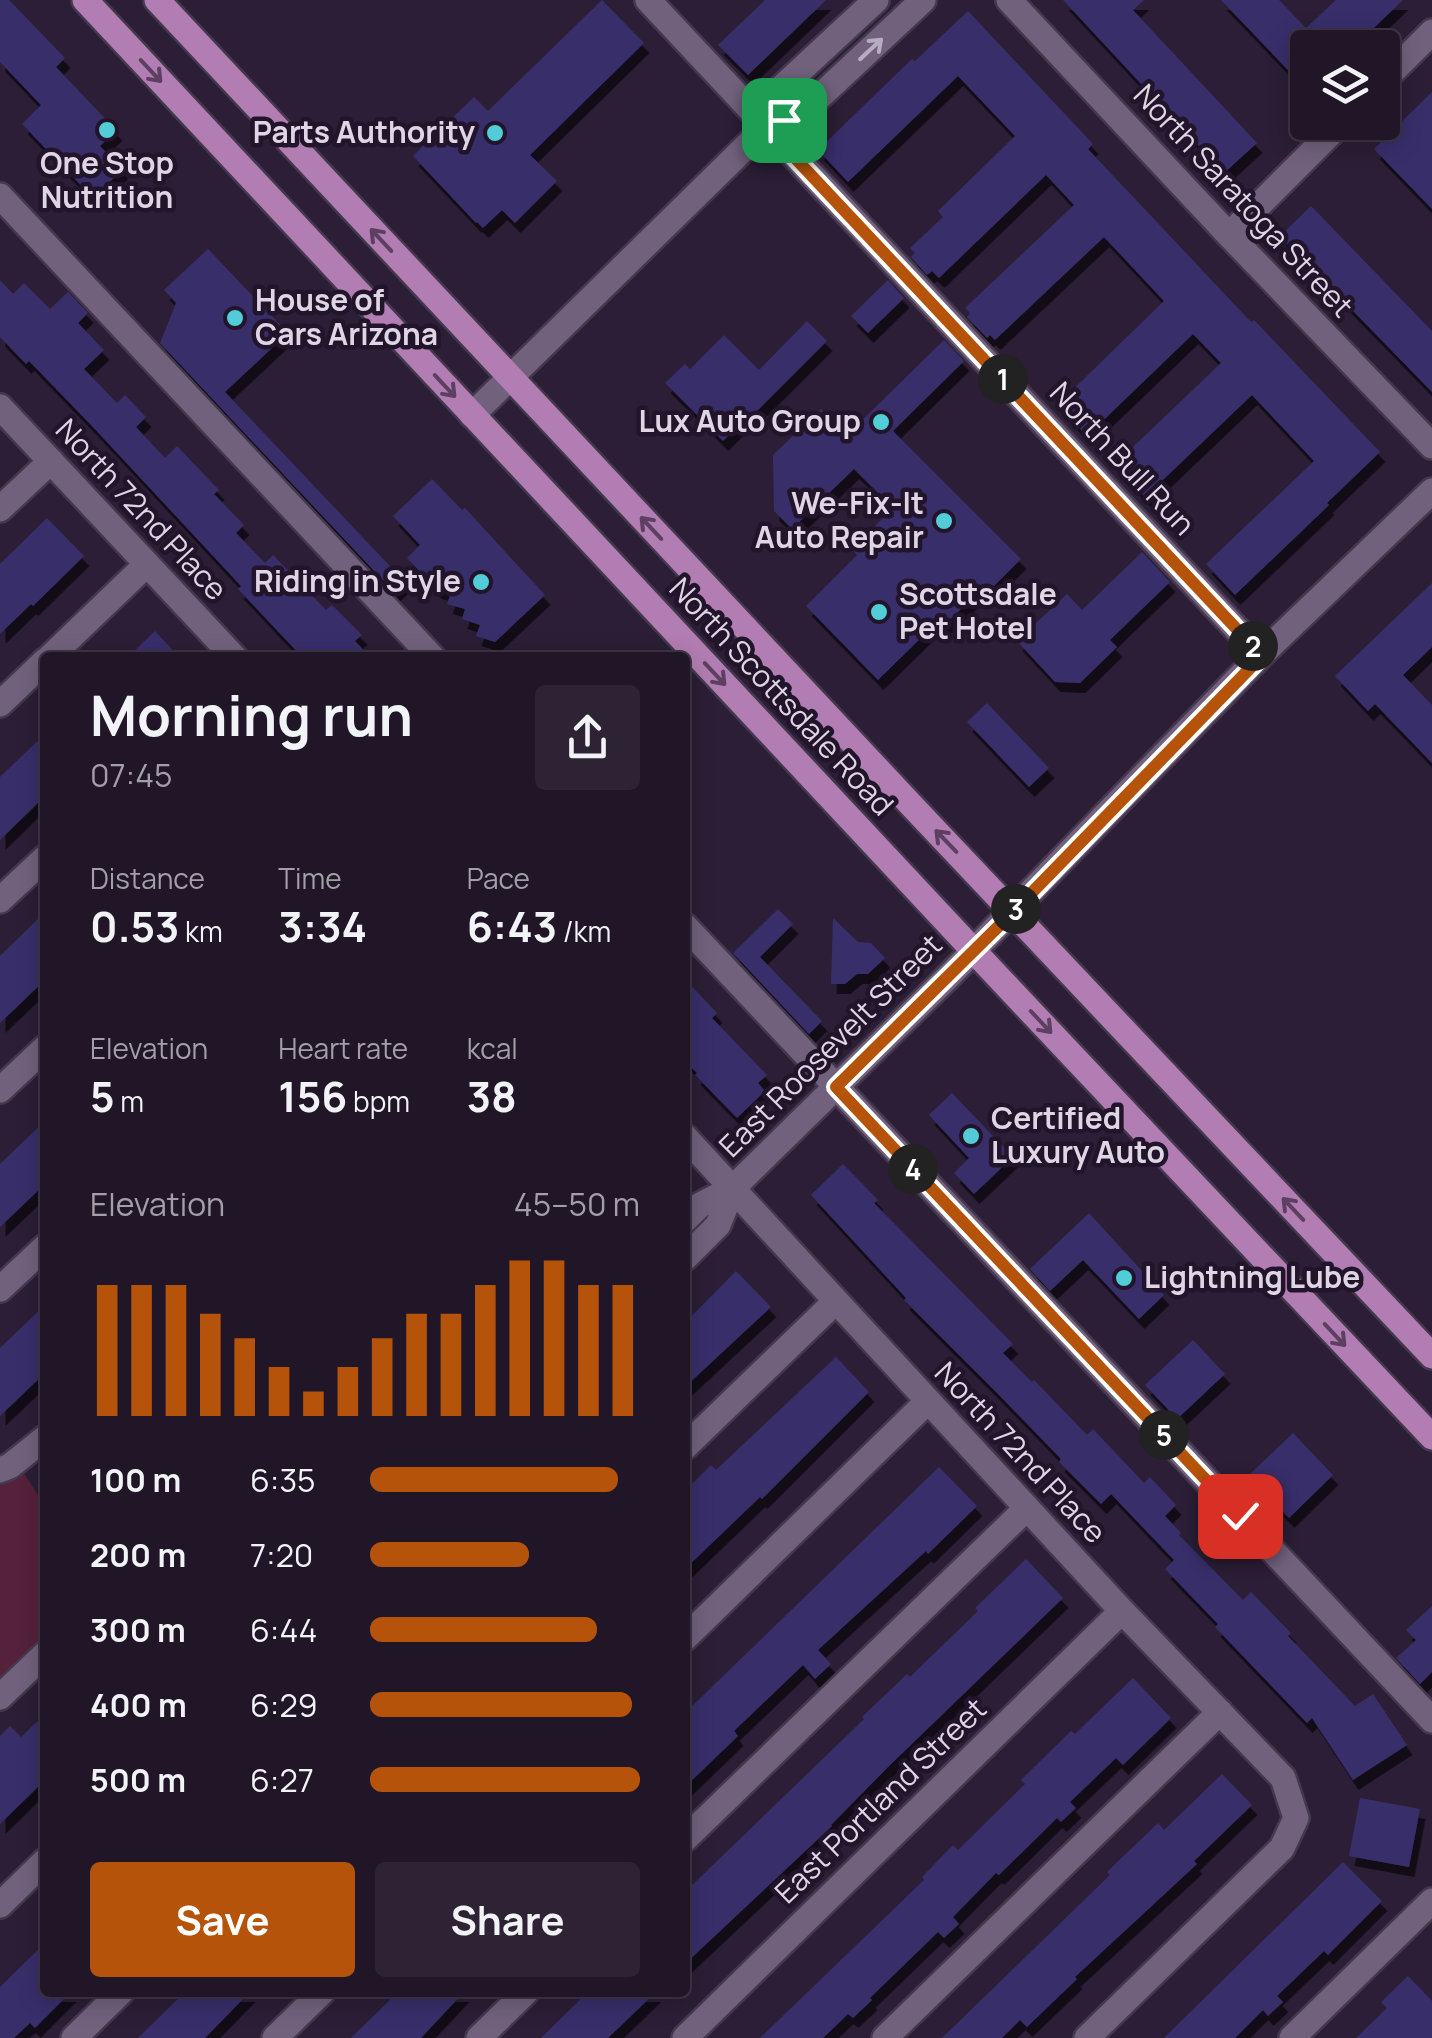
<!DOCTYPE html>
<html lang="en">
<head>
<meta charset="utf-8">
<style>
  :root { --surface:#201628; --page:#2d2334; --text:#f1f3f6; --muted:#a29fa8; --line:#3d3545; --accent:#b45309 }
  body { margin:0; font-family:Manrope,sans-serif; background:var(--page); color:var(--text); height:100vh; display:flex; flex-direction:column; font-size:38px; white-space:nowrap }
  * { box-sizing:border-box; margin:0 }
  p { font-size:32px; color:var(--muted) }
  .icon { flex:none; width:55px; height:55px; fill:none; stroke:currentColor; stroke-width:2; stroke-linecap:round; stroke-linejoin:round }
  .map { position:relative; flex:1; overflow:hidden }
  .drawer { position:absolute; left:40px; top:652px; width:650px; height:1345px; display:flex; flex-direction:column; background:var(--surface); border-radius:10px; box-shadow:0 5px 25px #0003,0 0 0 2px var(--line) }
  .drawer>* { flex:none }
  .controls { position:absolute; left:1290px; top:30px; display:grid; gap:20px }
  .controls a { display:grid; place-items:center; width:110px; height:110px; border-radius:10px; background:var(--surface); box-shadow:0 5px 25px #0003,0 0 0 2px var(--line); font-size:50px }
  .pin { position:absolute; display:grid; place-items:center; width:85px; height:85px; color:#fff; margin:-42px; border-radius:20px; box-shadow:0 5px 15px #0006 }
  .km { position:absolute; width:50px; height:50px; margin:-25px; border-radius:50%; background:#222; color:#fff; font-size:28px; line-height:50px; text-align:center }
  .round { display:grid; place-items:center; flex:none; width:105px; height:105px; border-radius:10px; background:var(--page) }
  .overview { display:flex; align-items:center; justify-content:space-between; height:170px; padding:0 50px }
  h1 { font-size:55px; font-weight:700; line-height:75px }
  .stats { display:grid; grid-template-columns:repeat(3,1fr); gap:15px; height:170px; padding:10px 50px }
  .stats div { display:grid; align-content:center }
  .stats b { font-size:42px; font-weight:700 }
  .stats small { font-size:28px; font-weight:400 }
  .stats p { font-size:28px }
  .chart { height:280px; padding:20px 50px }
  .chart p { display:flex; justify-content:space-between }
  .chart svg { width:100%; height:180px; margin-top:10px; stroke:var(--accent); stroke-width:6 }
  .button { display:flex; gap:20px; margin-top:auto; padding:20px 50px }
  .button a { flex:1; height:115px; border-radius:10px; background:var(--accent); color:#fff; font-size:40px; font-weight:700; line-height:115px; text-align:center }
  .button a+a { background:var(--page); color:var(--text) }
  ul { padding:0 50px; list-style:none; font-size:32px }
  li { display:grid; grid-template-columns:160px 120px 1fr; align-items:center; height:75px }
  li i { height:25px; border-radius:12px; background:var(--accent) }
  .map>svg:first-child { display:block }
  .green { fill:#55213b }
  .building { fill:#392f6b; filter:url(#shadow) }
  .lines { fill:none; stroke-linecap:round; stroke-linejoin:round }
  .minor-casing { stroke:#44384d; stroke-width:30 }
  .major-casing { stroke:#44384d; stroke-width:30 }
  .minor { stroke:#71617d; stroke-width:25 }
  .major { stroke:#b27db2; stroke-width:25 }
  .oneway { stroke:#b8acc1 }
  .oneway2 { stroke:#5c3f61 }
  .route-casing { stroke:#fff; stroke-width:20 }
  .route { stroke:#b45309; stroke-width:12 }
  .poi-dot { fill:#52ccd6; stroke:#22152b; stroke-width:4 }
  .labels { text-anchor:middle; stroke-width:9; stroke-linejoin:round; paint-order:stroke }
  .poi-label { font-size:30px; font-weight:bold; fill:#ded5e5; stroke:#22152b; text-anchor:end }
  .street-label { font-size:30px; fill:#ded5e5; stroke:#22152b }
</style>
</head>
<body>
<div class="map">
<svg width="1432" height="2038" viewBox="0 0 1432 2038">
  <defs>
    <filter id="shadow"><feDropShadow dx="5.5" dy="10" stdDeviation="0" flood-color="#0009"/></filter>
  </defs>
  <rect width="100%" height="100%" fill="#2b1e36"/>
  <!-- green -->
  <path class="green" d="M16 1461 45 1506V1642L0 1686V1470Z"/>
  <!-- building -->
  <path class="building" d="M0 0H9L65 58 56 67 117 131 100 146 123 169 93 198 22 124 41 105 0 62Z
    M602 0 644 43 530 155 557 181 515 223 502 210 483 228 477 222 476 223 413 156 474 97 488 111Z
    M765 0H826L748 75 718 45Z
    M1063 0H1144L1133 10 1257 143 1224 173Z
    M1221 0H1279L1306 28 1336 0H1403L1353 48H1308V91Z
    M968 11 1093 144 1088 149 1251 322 1254 320 1380 452 1327 503 1329 505 1235 595 1206 564 1314 461 1252 395 1145 497 1114 465 1221 363 1193 334 1087 436 1057 405 1164 301 1104 237 995 340 990 335 987 338 967 317 970 313 965 308 1074 205 1046 175 939 278 932 271 927 275 911 257 915 253 910 248 943 217 938 211 1015 136 958 76 848 182 818 150 912 59 915 61Z
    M1432 92V209L1374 149Z
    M1311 206 1432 331V392L1280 236Z
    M208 249 288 333 225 392 405 582 394 592 160 343 176 303 164 290Z
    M0 280 13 294 24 283 50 309 68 292 88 313 78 323 104 350 84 369 117 403 125 395 146 417 136 427 165 458 177 446 219 490 214 494 244 525 236 533 265 563 273 555 326 610 332 605 362 635 355 641 371 658H303L238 589 241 586 92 426 29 361 26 364 0 337Z
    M888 280 904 298 868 333 851 316Z
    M807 321 827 341 747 421 745 419 723 441 665 383 685 364 690 369 724 335 759 370Z
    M944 340 964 361 893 431 1021 559 982 598 978 593 938 631 933 626 878 680 806 606 857 555 852 549 893 508 854 469 792 529 774 511 773 455 821 409 847 435Z
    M432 479 462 510 465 508 545 595 495 642 476 636 480 625 462 619 465 609 447 604 451 593 436 589 407 558 420 545 393 516Z
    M47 518 84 556 33 606 31 604 0 634V564Z
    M1142 552 1170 582 1110 640 1117 647 1080 683 1055 682 1017 641 1067 594 1082 610Z
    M1432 583V647L1403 675 1432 705V763L1375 704 1368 711 1335 676Z
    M155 631 180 658H127Z
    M987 703 1049 768 1029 787 967 722Z
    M45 734V796L0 840V777Z
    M778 909 793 924 760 957 822 1021 809 1034 733 953Z
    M45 912V980L0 1023V956Z
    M833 918 858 942 871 943 885 958 868 974H857L845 984H831Z
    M685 979 717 1013 712 1018 767 1075 758 1083 765 1091 737 1118 695 1075 697 1073 685 1061Z
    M952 1093 1013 1157 974 1194 954 1173 969 1158 929 1115Z
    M45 1121V1184L0 1227V1164Z
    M843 1164 878 1200 874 1203 1013 1344 1003 1353 1032 1382 1034 1380 1087 1435 1093 1429 1144 1483 1150 1477 1176 1505 1165 1516 1181 1533 1179 1535 1243 1600 1251 1592 1291 1633 1288 1636 1355 1706 1373 1694 1407 1745 1353 1780 1312 1718 1307 1723 1215 1627 1218 1624 1165 1569 1174 1560 1111 1494 1101 1504 1059 1462 1061 1459 998 1394 904 1300 906 1298 811 1195Z
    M1089 1213 1164 1295 1139 1319 1083 1260 1050 1291 1030 1269Z
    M736 1271 771 1307 685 1387V1323Z
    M45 1305V1373L0 1416V1348Z
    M1193 1340 1225 1374 1177 1419 1145 1385Z
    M836 1357 869 1392 762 1499 760 1497 685 1569V1491L711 1465 716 1470Z
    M1293 1433 1333 1475 1289 1518 1248 1476Z
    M939 1467 977 1506 928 1554 926 1551 818 1650 831 1664 815 1679 803 1665 734 1731 738 1736 685 1787V1713Z
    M1026 1559 1063 1598 889 1766 831 1825 832 1826 685 1964V1892L864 1719 862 1717 907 1674 910 1677 978 1611 975 1608Z
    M1432 1606V1672L1420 1684 1396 1658 1416 1640 1406 1630Z
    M1133 1678 1171 1718 1123 1765 1116 1758 1070 1802 1076 1808 1061 1822 1057 1818 999 1875 996 1873 953 1917 959 1924 944 1938 938 1932 870 1998 872 2000 853 2018 848 2014 823 2038H760L924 1880 922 1877 953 1845 958 1850 1025 1784 1021 1780 1071 1731 1075 1734Z
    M45 1714V1780L0 1824V1736L10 1726 21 1737Z
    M1222 1774 1252 1805 1194 1861 1197 1864 1075 1977 1077 1979 1027 2027 1020 2020 1002 2038H942L1110 1875 1107 1872 1158 1823 1164 1830Z
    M1360 1798 1420 1809 1409 1867 1349 1856Z
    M1343 1862 1382 1901 1328 1955 1324 1951 1277 1996 1283 2002 1268 2016 1263 2010 1235 2038H1164Z
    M45 1943V1992H71L35 2028 30 2023 14 2038H0V1987Z
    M1408 1976 1432 2001V2038H1356L1387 2008 1381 2002Z
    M185 1992H250L205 2038H138Z
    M398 1992H464L421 2038H351Z
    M588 1992H656L608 2038H541Z"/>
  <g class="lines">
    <defs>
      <path id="minor" d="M648 0 1261 655
        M1009 0 1229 235 1432 446
        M1382 82 1432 32
        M766 127 777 92 876 0
        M0 196 433 658
        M1229 235 1342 122
        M0 407 235 658
        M472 415 766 127 800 115 923 0
        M0 509 51 461
        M49 658 147 564
        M0 704 45 661
        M0 900 45 858
        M685 926 1432 1720
        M0 1090 45 1048
        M685 1137 1122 1611 1283 1778 1296 1818 1282 1848 1087 2038
        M685 1220 700 1205 733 1188 950 975 1261 655 1432 491
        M685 1258 718 1225 733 1188
        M0 1289 45 1247
        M685 1447 836 1301
        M0 1470 10 1466 45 1438
        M685 1638 928 1401
        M0 1697 45 1654
        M685 1839 1027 1508
        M0 1905 45 1861
        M74 2038 121 1992
        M275 2038 322 1992
        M479 2038 526 1992
        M685 2038 1122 1611
        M885 2038 1220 1712
        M1292 2038 1432 1901"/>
      <path id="major" d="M85 0 1001 980 1432 1437
        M157 0 914 808 1432 1356"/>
    </defs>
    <!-- minor casing -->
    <use href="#minor" class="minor-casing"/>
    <!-- major casing -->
    <use href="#major" class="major-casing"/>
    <!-- minor -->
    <use href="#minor" class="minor"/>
    <!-- major -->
    <use href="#major" class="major"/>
  </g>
  <!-- one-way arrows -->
  <defs><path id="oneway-shaft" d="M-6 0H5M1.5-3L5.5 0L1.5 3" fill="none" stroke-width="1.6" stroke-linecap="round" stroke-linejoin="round" transform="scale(2.5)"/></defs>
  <use class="oneway" href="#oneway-shaft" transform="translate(871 49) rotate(-43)"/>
  <g class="oneway2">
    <use href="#oneway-shaft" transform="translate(151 71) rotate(47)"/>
    <use href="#oneway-shaft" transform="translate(381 240) rotate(-133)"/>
    <use href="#oneway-shaft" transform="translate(445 386) rotate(47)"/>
    <use href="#oneway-shaft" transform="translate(651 528) rotate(-133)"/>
    <use href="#oneway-shaft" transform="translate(715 674) rotate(47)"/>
    <use href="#oneway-shaft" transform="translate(946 841) rotate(-134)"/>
    <use href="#oneway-shaft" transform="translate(1041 1022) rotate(47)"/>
    <use href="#oneway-shaft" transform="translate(1293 1209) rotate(-133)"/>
    <use href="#oneway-shaft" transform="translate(1335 1335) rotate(47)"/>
  </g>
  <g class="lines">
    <defs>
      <path id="route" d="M784 120 766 127 1262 656 1013 912 836 1087 1240 1516"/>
    </defs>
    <!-- route casing -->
    <use href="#route" class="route-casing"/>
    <!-- route -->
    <use href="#route" class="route"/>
  </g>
  <!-- markers -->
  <g class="poi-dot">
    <circle cx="107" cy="130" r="10"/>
    <circle cx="495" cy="133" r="10"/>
    <circle cx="235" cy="318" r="10"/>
    <circle cx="881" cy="422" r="10"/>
    <circle cx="944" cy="521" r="10"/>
    <circle cx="481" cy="582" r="10"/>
    <circle cx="879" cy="612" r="10"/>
    <circle cx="971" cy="1136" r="10"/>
    <circle cx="1124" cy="1278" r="10"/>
  </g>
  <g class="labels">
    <!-- poi labels -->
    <g class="poi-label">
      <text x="475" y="143">Parts Authority</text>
      <text x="107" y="174" text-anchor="middle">One Stop<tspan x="107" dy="34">Nutrition</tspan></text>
      <text x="255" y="311" text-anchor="start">House of<tspan x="255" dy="34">Cars Arizona</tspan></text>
      <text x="861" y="432">Lux Auto Group</text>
      <text x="924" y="514">We-Fix-It<tspan x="924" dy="34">Auto Repair</tspan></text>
      <text x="461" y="592">Riding in Style</text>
      <text x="899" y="605" text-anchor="start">Scottsdale<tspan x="899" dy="34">Pet Hotel</tspan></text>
      <text x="991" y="1129" text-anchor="start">Certified<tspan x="991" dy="34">Luxury Auto</tspan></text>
      <text x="1144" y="1288" text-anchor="start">Lightning Lube</text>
    </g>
    <!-- street labels -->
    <g class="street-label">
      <text transform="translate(1243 201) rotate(47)" y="10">North Saratoga Street</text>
      <text transform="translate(1122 459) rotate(47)" y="10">North Bull Run</text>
      <text transform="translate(141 510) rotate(47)" y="10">North 72nd Place</text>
      <text transform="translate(781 697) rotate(47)" y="10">North Scottsdale Road</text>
      <text transform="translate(831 1046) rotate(-45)" y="10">East Roosevelt Street</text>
      <text transform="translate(1020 1453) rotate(47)" y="10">North 72nd Place</text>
      <text transform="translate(881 1801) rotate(-44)" y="10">East Portland Street</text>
    </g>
  </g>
</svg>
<div class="controls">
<a><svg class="icon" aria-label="layers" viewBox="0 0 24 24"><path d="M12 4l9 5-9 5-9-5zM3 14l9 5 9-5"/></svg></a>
</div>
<div class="pin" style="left:784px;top:120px;background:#1e9e55"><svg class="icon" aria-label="arrive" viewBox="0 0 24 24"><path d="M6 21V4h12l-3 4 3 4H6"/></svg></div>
<div class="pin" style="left:1240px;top:1516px;background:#d93025"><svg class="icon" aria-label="check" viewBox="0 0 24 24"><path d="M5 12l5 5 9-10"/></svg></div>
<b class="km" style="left:1003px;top:379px">1</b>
<b class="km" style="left:1253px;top:646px">2</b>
<b class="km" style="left:1016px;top:909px">3</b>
<b class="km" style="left:913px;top:1169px">4</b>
<b class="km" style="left:1164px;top:1435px">5</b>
<section class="drawer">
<div class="overview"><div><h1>Morning run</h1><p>07:45</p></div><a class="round"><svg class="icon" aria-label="share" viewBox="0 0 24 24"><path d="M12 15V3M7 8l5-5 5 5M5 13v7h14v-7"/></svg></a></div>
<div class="stats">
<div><p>Distance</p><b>0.53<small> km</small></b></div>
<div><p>Time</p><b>3:34</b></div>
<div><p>Pace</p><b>6:43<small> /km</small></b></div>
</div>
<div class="stats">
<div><p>Elevation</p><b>5<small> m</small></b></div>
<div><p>Heart rate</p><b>156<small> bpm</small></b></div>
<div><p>kcal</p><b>38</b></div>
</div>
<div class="chart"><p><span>Elevation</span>45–50 m</p>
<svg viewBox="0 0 160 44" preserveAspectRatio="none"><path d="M5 44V12M15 44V12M25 44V12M35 44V19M45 44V25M55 44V32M65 44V38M75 44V32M85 44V25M95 44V19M105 44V19M115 44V12M125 44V6M135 44V6M145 44V12M155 44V12"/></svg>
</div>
<ul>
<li><b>100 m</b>6:35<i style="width:92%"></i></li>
<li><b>200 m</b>7:20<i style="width:59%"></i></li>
<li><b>300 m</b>6:44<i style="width:84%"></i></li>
<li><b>400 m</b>6:29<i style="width:97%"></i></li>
<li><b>500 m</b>6:27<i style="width:100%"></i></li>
</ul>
<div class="button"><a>Save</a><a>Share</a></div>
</section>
</div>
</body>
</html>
